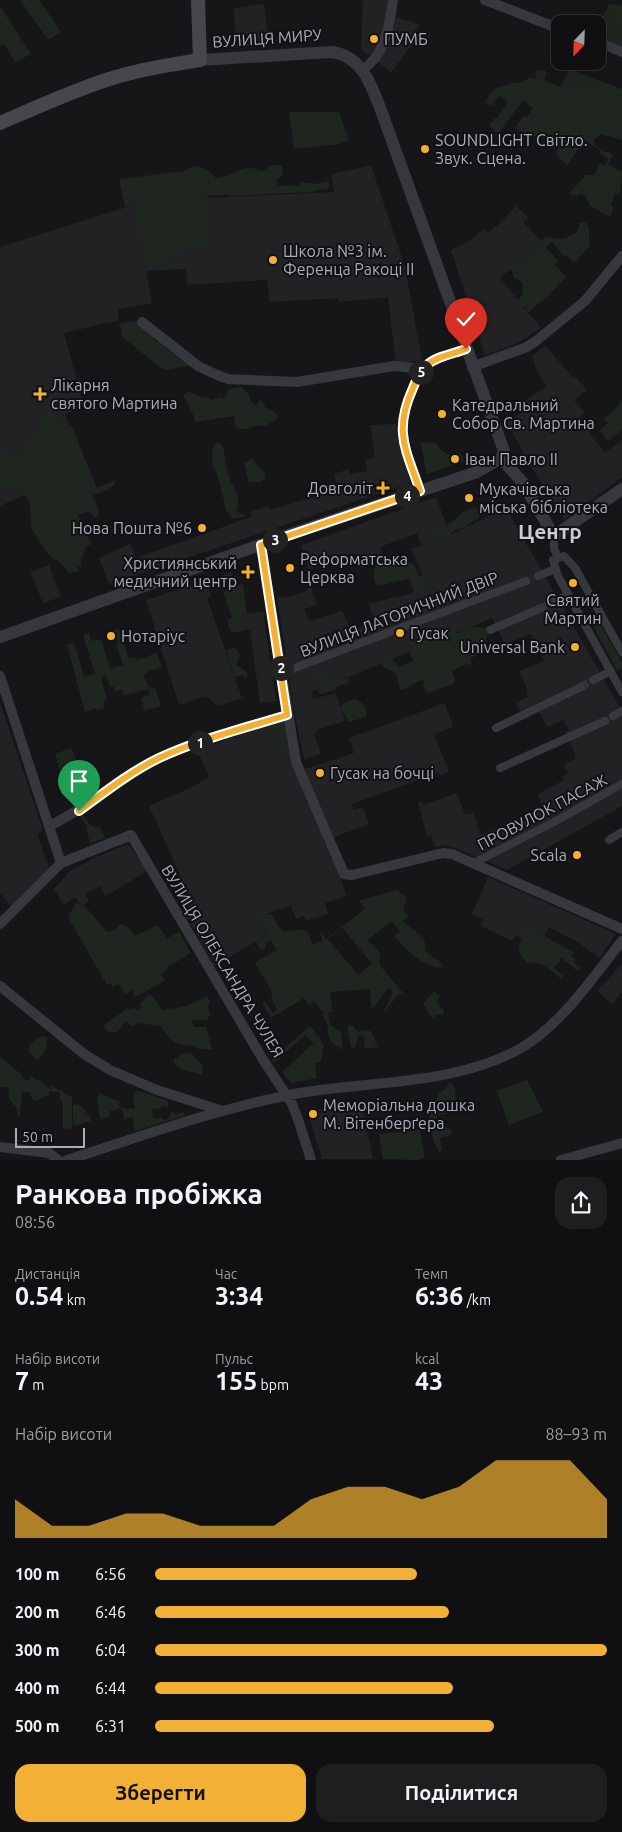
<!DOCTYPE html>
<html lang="uk">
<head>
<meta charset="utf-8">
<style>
  :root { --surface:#101012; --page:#1e1e20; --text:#f1f3f6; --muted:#9c9d9f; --line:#303032; --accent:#f2b134 }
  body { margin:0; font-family:Ubuntu,sans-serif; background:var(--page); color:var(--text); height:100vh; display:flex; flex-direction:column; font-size:19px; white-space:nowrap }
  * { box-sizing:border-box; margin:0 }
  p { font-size:16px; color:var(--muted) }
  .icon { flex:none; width:28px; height:28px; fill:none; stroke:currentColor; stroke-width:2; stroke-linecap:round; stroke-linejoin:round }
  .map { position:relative; height:1160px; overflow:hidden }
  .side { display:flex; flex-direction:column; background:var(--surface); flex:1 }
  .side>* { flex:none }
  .needle { width:32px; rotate:203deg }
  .controls { position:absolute; left:551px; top:15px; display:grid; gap:10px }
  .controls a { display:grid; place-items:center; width:55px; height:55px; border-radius:10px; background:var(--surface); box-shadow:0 5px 20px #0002,0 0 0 1px var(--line); font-size:25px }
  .scale { position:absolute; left:15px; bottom:12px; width:70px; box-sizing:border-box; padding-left:5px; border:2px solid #a8adb8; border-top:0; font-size:14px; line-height:18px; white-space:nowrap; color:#a8adb8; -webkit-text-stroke:4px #111113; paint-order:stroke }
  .pin { position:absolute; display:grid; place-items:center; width:42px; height:42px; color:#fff; margin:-51px -21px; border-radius:50% 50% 50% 0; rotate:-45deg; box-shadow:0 0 5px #0007 }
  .pin .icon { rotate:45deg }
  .km { position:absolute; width:25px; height:25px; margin:-12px; border-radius:50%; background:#222; color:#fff; font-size:14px; line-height:25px; text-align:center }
  .round { display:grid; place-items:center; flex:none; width:52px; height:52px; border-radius:15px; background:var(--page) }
  .summary { display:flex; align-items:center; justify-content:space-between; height:85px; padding:0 15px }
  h1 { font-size:28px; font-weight:700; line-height:38px }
  .stats { display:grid; grid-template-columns:repeat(3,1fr); gap:8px; height:85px; padding:5px 15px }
  .stats div { display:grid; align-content:center }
  .stats b { font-size:25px; font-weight:700 }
  .stats small { font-size:14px; font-weight:400 }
  .stats p { font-size:14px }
  .chart { height:140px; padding:10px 15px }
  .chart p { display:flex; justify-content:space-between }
  .chart svg { width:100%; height:90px; margin-top:5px; fill:var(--accent); opacity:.7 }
  .primary-button { display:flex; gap:10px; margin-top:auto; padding:10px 15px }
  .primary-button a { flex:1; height:58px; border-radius:15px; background:var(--accent); color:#111; font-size:20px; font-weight:700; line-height:58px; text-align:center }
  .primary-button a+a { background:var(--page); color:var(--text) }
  ul { padding:0 15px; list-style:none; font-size:16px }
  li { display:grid; grid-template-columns:80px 60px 1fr; align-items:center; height:38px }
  li i { height:12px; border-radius:6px; background:var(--accent) }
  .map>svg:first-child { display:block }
  .built { fill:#222225 }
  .green { fill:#1e261f; fill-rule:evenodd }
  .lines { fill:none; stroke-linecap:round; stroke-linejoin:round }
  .pedestrian-tunnel { stroke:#333438; stroke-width:8; stroke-dasharray:8 4; stroke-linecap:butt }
  .pedestrian { stroke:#37383d; stroke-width:8 }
  .minor { stroke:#37383d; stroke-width:10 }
  .tertiary { stroke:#37383d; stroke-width:12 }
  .secondary { stroke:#45474d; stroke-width:14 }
  .route-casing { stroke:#fff; stroke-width:10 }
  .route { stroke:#f2b134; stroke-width:6 }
  .poi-dot { fill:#f2b134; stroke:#111113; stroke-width:2 }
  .labels { text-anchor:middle; stroke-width:4; stroke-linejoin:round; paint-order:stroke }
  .street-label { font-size:16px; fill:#a8adb8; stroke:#111113 }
  .poi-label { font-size:16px; fill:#a8adb8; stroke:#111113; text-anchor:start }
  .district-label { font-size:21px; font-weight:bold; fill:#c9ccd4; stroke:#111113 }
</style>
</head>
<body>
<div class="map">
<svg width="622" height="1160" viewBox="0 0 622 1160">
  <rect width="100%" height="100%" fill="#161618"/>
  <!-- built -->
  <path class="built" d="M363 0H388L383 39 373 57 361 50Z
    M264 4 269 45 236 48 234 8Z
    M396 17 419 24 411 46 391 73 377 61 392 33Z
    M371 165 405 267 422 360 396 364 388 297 339 302 338 298 270 302 267 280 187 285 186 269 146 271 152 303 117 309 119 320 64 333 84 407 65 414 94 491 71 500 92 544 60 558 30 493 0 506V247L133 205 203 198 334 192 332 174Z
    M516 206 528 217 523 222 542 241 500 278 541 328 516 344 485 355 451 250 466 243 484 229 487 233 499 224Z
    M545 345 573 378 575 376 587 390 574 400 585 413 580 417 590 431 589 433 605 453 622 440V477L565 520 530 465 507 422 523 412 521 404 547 386 537 372 532 356Z
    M396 424 397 434 410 483 109 584 99 558 130 544 136 558 251 517 250 512 268 506 270 510 338 490 334 474 349 469 351 474 367 471 365 459 375 458 370 425Z
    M436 497 450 535 506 508 622 711V806L507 870 453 847 445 845 435 847 431 835 427 836 418 802 421 801 423 805 457 793 465 815 473 813 481 835 543 810 538 794 564 780 562 777 568 773 564 765 575 759 574 756 576 755 564 732 569 730 564 720 547 727 536 705 520 712 516 702 528 697 526 692 528 691 519 671 544 661 531 634 505 644 492 618 312 692 313 699 336 693 345 721 316 730 317 732 314 733 321 754 304 759 295 717 277 597H288L307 591V589L311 587 317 605 304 609 309 621 342 611 351 630 376 622 368 604 414 593 410 580 423 575 411 549 421 546 417 533 380 547 384 559 361 568 355 553 309 570 301 545Z
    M49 565 61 597 43 603 30 572Z
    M206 581 211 596 207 598 242 698 218 706 206 696 179 705 146 600Z
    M263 611 276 701 260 703 250 630H244L242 615Z
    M0 702 43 830 37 834 51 873 14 910 0 893Z
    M445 703 453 727 434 734 449 772 440 775 437 773 352 804 353 810 363 807 369 824 321 842 324 841 343 884 346 896 325 903 328 914 316 918 306 920 304 916 296 919 291 905 258 917 268 934 215 966 182 909 193 903 149 806 194 786 209 777 198 752 265 722 287 715 299 771 354 753 349 738Z
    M128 844 147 871 106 896 100 886 85 894 89 901 82 906 75 897 64 905 54 889 70 871 96 857Z
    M488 877 614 933 615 935 600 958 577 942 549 927 543 939 527 941 516 936 512 941 481 926 483 919 472 914Z
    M622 964V992L612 1004 597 991Z
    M361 1105 373 1159H322L308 1111Z"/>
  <!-- green -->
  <path class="green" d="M20 0H39L61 32 48 40Z
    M613 4 622 6V46L598 37V25L609 5Z
    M0 6 31 54 15 62 4 44 0 46Z
    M569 69 622 89V140L601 134 594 140V145L604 152H608L613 154 608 165 622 172 620 194 615 193 611 205 614 207 610 217 590 206 585 196 581 193 576 196 569 194 586 175H594L600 163 604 166 608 159 599 153 601 151 585 140 567 165 558 157 556 153 558 150 557 144C544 135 531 140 515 127L524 116 527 117 533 108 523 100 498 134 489 125 495 118 496 119 508 103 499 96 491 106 485 102 491 92 495 89 513 83H520L529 78 536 79 535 71 541 70 547 72 544 80 561 87Z
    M289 112H339L349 140 340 144 294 149Z
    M273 165H280C284 170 284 172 281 177L277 178 278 186 300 185V182L315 184 327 181 329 183V188L308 192 231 196 227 194 220 196 210 195 205 198 204 204 207 247 180 250C177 255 172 257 170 262L171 266 169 270H162L154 263 147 261 143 253 133 205 125 207 119 179 185 171C197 161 206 169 216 178 228 178 238 167 250 168 254 168 258 170 262 171Z
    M584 222C593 226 587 237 590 246L574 263 566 255 564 256 552 242 546 247 559 262 555 265 566 277 545 299 528 312 525 306H522L518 301 523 293 522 282 513 277V273L510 269 542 241 545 237 564 239 577 232 580 223Z
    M139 321 154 332 151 336 157 342 161 338 163 340 161 344 184 362 187 359 195 365 164 370 122 337 120 323Z
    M241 387 248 393 252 403 256 405 261 399 265 407 277 414V419L265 426C254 424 246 432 236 428L234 416 195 422C192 408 187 406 183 395L188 391 200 397H209L211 400 220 397 224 399 228 390 232 388Z
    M622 402V430L608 441 600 430 608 423 604 419Z
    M43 410C52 410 55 415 58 422L71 425 97 488 116 480C112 492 102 490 93 496L99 510 98 516 94 518 90 511 78 515C81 521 86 528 87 534 89 546 80 555 81 566L77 567 79 571 69 573C62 562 57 562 49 555 47 552 33 532 32 529 29 519 33 508 27 498 22 491 16 488 7 488L0 492V451L6 452 10 457 24 452 20 444 39 435Z
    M420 442 437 443C441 453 450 458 460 453L464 461 427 474Z
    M216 443 221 444 223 447C225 456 226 467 229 476 232 489 243 496 236 511L246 516 233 519 226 510 217 473C211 465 210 451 216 443Z
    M252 459 265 473V478L261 482H249L244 463Z
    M476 508 480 516 476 520 469 523 467 527 454 530 451 534 453 537 451 538 444 535 440 537 436 536 434 532 436 527C453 528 459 509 476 508Z
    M404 559 414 565 418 575C423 578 427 581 427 587L421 592 420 598 412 581 407 579 378 586 376 585C373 577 372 568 379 562Z
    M231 572 235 586 243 584 247 614 242 615 244 630 237 633 236 631 231 633 227 620 232 618 223 592 228 590 223 575Z
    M600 623 622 663V669L617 671 593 626Z
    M472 627 485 628 488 634 486 638 487 643 481 652 470 659 472 665 466 664 452 671 455 680 454 683 428 693 423 686 424 681 421 680 404 689H400L396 673 382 666 384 661 391 657 399 667 413 661V659L411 657 408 647 449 630 452 633 458 634 466 628Z
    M119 629 129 659 135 657 137 660 157 653 162 667 147 672 144 675 145 680 150 688 155 687 161 706 144 711 141 698 150 695 149 689 124 695 122 690 115 692 113 686 110 687 106 676 101 677 107 700 103 701 105 708 97 711 96 708 85 712 67 645 74 642 84 677 95 674 83 635 89 633 91 641 101 639 110 669 123 665 116 644 118 643 114 630Z
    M235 647 240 655 236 665 247 672V677L245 678 244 675 235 677 226 650Z
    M319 668 325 678 337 681 349 678 348 683 336 687 335 690 321 694 318 692C321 686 322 683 318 677H314V672Z
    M355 699C363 702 368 709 366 717L349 722 340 707 344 703Z
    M285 721 293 764 291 766 271 725Z
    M71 748 80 769 74 772 71 770 60 771 55 754Z
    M83 815 91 826 94 825 95 828 99 826 105 838 90 843 86 828 88 827 80 817Z
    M397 890 407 898 403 910 408 915 407 918 402 921 423 937 426 946 424 950 443 965 440 968C420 965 407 950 394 936L400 931 391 921 367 941 371 943 381 954 379 964 403 993 396 997 382 1016 393 992 388 988 374 1007 371 1008 370 989 330 992 332 1012H328L330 1025 341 1032 343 1050C318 1035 335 1030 322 1015L324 1013 314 1001 309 1005 304 998 271 1018 262 1002 265 1001 273 1013 277 1010 272 1000 271 989 256 965V962L277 950 271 940 265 944 266 948 261 951 256 942 268 934 257 916 267 914 272 915C285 943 287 924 308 932L313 945 323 941 320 932 326 939 365 909 359 901 361 900ZM342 927 372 964 358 975 328 939Z
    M76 903 86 907 103 928 107 932 114 931 120 924C127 925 132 930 135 936L158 925 167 938 179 932 191 953 166 968 167 970 161 974 165 981 135 997 132 990 125 994 118 984 113 987 110 983 107 985 69 919V915Z
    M527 930 537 934 538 932 574 953 571 956 576 960 574 962 581 968 577 971 562 958 554 968 563 976 561 979C552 971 544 964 532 962L530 964C514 953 517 945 527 930Z
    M434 991 440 996 437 1002C439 1007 447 1009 443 1015H437L432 1018 423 1004Z
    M148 995 152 996 163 1011 169 1008 171 1009 187 1006 207 996 210 1003 207 1006 211 1015 206 1020H194L192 1022 194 1027H206L212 1049H198C192 1044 185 1047 178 1044 170 1041 165 1032 160 1026L138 1023 133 1026 125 1021 118 1032 110 1033 103 1026 128 1008 129 1010 134 1007 137 1011 142 1008 140 1004Z
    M350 1025H353L358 1032 362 1030 371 1031 378 1047 365 1049 364 1036 359 1035 355 1048 353 1049 351 1047 347 1027Z
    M310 1026 324 1044 321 1060 320 1062 315 1063 317 1078 291 1083 282 1072 314 1043 305 1035 274 1063 271 1060Z
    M45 1036 48 1038 46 1041 47 1048 40 1058 35 1059 28 1051C29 1043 36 1037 45 1036Z
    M190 1053 203 1066 202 1075C189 1069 181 1075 173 1060L182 1054Z
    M0 1057 21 1074 24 1080H30L32 1076 39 1081 42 1079 41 1082 50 1089 52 1086 72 1097V1129L63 1128V1104L60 1100V1092L49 1091V1095L35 1101 33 1100 29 1092H22L20 1115H17V1108L9 1099 8 1087H0Z
    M527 1080 543 1112 509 1125 497 1091Z
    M449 1083H452L455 1089 456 1105 449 1113 437 1116 440 1129 446 1127 452 1130 451 1135 440 1138 442 1150 439 1152C432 1140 428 1121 429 1107L436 1102 439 1093 446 1088Z
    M136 1090 168 1101V1107L164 1106 159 1109 156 1108 152 1110 153 1117 156 1119 160 1117 165 1120 169 1118 171 1112H174L175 1114 184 1112 185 1116 135 1131 132 1117 125 1119 121 1108 110 1111 111 1116 101 1119 97 1109 99 1108 97 1100 99 1093 120 1102 118 1106 126 1109 135 1108 133 1097Z
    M73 1104 80 1105 91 1118V1121L74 1126 73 1123Z
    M420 1130 425 1158 418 1160 383 1159 379 1134Z"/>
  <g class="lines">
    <!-- pedestrian-tunnel -->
    <path class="pedestrian-tunnel" d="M539 609 552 603
      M581 687 593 680"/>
    <!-- pedestrian -->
    <path class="pedestrian" d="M554 536V549L558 557
      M538 576 555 569
      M552 603 568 595
      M490 630 539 609
      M622 652 575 568 564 556 553 560 558 576 622 692
      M281 673 526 581
      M593 680 611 671
      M613 716 622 711
      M496 728 581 687
      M500 768 605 721
      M609 840 622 832
      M474 863 554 822 622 784"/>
    <!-- minor -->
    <path class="minor" d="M485 0 560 29
      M598 42 622 52
      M362 70C386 55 389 26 393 0
      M142 322 198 366 217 375 228 379 297 382 394 366 423 369
      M472 367 527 347 536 341 585 301 622 256
      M420 491C406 449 393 433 413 388 416 380 420 371 427 365 437 356 453 354 466 349
      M261 545 296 762 344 874 352 875 443 853 452 854 622 929
      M0 676 61 863
      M49 826C87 808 119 779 156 760 195 740 246 728 287 715
      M0 924 61 863 131 835 262 1058 292 1104 298 1119 311 1160
      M0 986 84 1054 110 1070 157 1090 223 1111
      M0 1147 49 1153 58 1160
      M67 1160C140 1137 213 1110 289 1095 364 1080 453 1087 521 1048 561 1025 593 977 622 941
      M561 1160 622 1143"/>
    <!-- tertiary -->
    <path class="tertiary" d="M200 60 332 52C363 56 372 87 382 113L504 451 501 458
      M501 458 523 483 554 536 622 489
      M0 637 294 533 477 472 501 458"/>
    <!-- secondary -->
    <path class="secondary" d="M0 123C35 108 70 92 106 80 137 70 168 65 200 60L198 0"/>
  </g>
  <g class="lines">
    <defs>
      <path id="route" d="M79 811C105 792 130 772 159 758 200 739 245 728 287 715L261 545 420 491C406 449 393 432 413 388 416 380 420 371 427 365 437 356 453 354 466 349"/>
    </defs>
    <!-- route casing -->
    <use href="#route" class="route-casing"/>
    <!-- route -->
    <use href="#route" class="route"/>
  </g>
  <!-- markers -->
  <g class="poi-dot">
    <circle cx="374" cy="39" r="5"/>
    <circle cx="425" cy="149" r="5"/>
    <circle cx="273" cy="260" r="5"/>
    <path d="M37.5 386.5h5v5h5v5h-5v5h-5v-5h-5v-5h5z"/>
    <circle cx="442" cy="414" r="5"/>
    <circle cx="455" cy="459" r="5"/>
    <path d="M380.5 480.5h5v5h5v5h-5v5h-5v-5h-5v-5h5z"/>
    <circle cx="469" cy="498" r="5"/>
    <circle cx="202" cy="528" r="5"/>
    <circle cx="290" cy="568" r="5"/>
    <path d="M245.5 564.5h5v5h5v5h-5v5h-5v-5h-5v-5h5z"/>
    <circle cx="573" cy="583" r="5"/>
    <circle cx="400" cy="633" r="5"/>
    <circle cx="111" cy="636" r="5"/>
    <circle cx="575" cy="647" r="5"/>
    <circle cx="320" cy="773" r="5"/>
    <circle cx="577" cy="855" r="5"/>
    <circle cx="313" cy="1114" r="5"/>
  </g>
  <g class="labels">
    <!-- street labels -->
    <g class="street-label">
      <text transform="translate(267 38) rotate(-4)" y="6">ВУЛИЦЯ МИРУ</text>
      <text transform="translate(399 614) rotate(-21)" y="6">ВУЛИЦЯ ЛАТОРИЧНИЙ ДВІР</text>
      <text transform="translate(542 812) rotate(-28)" y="6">ПРОВУЛОК ПАСАЖ</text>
      <text transform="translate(223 961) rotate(59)" y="6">ВУЛИЦЯ ОЛЕКСАНДРА ЧУЛЕЯ</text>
    </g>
    <!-- poi labels -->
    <g class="poi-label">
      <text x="384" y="45">ПУМБ</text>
      <text x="435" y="146">SOUNDLIGHT Світло.<tspan x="435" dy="18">Звук. Сцена.</tspan></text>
      <text x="283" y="257">Школа №3 ім.<tspan x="283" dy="18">Ференца Ракоці II</tspan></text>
      <text x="51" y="391">Лікарня<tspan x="51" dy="18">святого Мартина</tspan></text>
      <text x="452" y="411">Катедральний<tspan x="452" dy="18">Собор Св. Мартина</tspan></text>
      <text x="465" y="465">Іван Павло ІІ</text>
      <text x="373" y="494" text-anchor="end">Довголіт</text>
      <text x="479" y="495">Мукачівська<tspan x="479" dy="18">міська бібліотека</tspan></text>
      <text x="192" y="534" text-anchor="end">Нова Пошта №6</text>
      <text x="300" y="565">Реформатська<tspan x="300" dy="18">Церква</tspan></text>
      <text x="237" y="569" text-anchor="end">Християнський<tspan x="237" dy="18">медичний центр</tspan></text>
      <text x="573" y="606" text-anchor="middle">Святий<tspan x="573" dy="18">Мартин</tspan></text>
      <text x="410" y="639">Гусак</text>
      <text x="121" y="642">Нотаріус</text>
      <text x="565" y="653" text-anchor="end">Universal Bank</text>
      <text x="330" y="779">Гусак на бочці</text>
      <text x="567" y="861" text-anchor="end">Scala</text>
      <text x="323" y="1111">Меморіальна дошка<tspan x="323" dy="18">М. Вітенберґера</tspan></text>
    </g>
    <!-- district labels -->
    <g class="district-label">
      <text x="550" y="539">Центр</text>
    </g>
  </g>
</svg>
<div class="controls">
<a><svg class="needle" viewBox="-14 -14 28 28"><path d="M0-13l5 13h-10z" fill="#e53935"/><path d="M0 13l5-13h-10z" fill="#9c9d9f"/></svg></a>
</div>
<div class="scale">50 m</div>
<div class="pin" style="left:79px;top:811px;background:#1e9e55"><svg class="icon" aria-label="arrive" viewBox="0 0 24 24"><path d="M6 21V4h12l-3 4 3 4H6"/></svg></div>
<div class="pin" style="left:466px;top:349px;background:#d93025"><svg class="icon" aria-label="check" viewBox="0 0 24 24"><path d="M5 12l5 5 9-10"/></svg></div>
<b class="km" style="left:200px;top:743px">1</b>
<b class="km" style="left:281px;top:668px">2</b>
<b class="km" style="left:275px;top:540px">3</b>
<b class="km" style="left:407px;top:496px">4</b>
<b class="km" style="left:421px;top:372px">5</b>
</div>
<section class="side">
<div class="summary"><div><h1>Ранкова пробіжка</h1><p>08:56</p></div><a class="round"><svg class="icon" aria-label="share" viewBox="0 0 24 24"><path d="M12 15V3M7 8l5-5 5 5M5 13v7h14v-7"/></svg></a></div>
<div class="stats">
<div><p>Дистанція</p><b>0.54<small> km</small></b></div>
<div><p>Час</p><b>3:34</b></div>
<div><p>Темп</p><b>6:36<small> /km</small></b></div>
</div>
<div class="stats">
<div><p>Набір висоти</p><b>7<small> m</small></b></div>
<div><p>Пульс</p><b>155<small> bpm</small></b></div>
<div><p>kcal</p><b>43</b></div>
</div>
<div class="chart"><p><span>Набір висоти</span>88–93 m</p>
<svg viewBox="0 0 160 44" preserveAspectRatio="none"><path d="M0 44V25L10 38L20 38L30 32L40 32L50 38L60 38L70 38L80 25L90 19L100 19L110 25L120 19L130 6L140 6L150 6L160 25V44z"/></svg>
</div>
<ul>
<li><b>100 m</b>6:56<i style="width:58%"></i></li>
<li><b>200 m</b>6:46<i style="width:65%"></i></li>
<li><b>300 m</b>6:04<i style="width:100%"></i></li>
<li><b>400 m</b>6:44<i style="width:66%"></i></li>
<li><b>500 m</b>6:31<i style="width:75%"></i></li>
</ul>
<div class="primary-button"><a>Зберегти</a><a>Поділитися</a></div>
</section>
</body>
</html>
